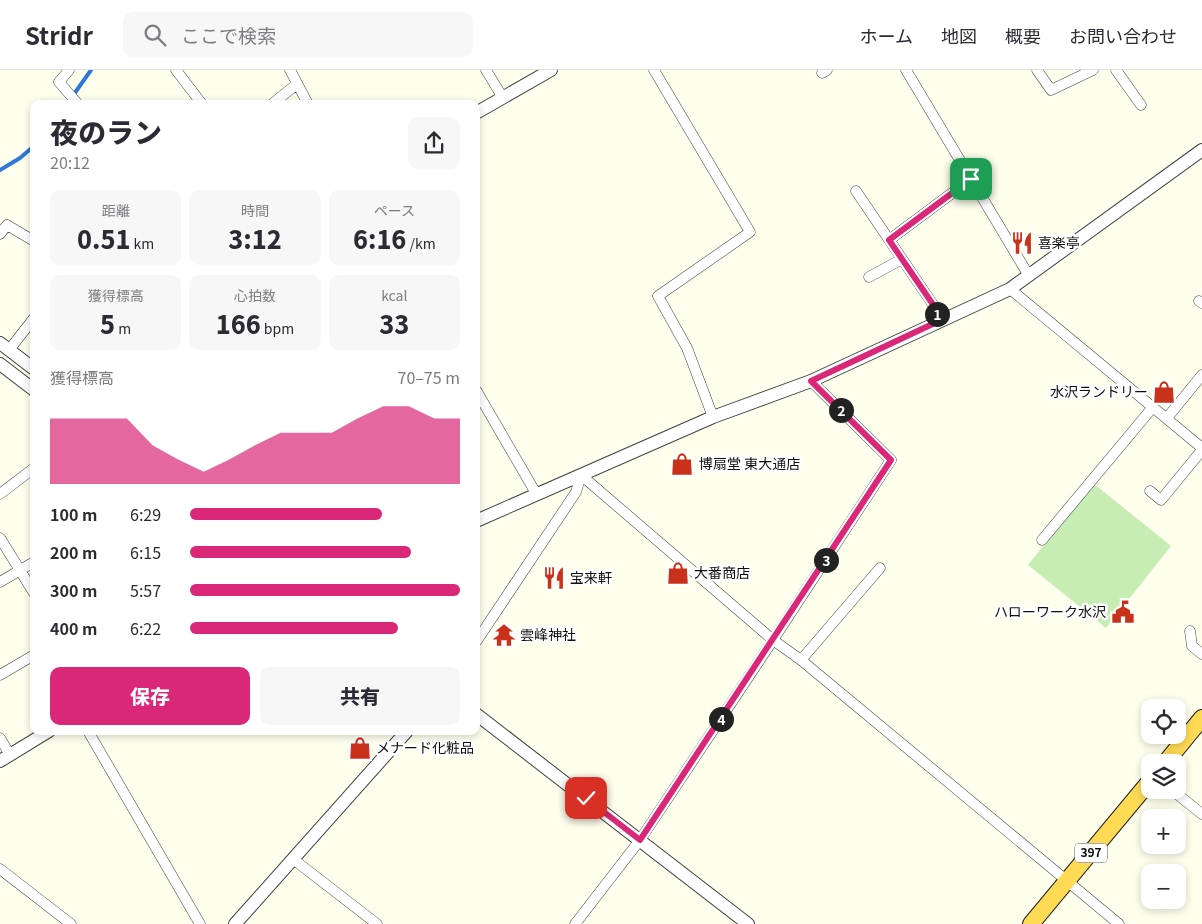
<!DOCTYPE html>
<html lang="ja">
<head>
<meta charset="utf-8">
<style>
  :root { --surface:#fff; --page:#f7f7f7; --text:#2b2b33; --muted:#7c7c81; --line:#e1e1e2; --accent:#db2777 }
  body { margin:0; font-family:Georgia,"Noto Sans JP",serif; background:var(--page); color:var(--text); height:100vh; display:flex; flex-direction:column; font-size:19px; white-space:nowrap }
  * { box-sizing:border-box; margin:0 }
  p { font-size:16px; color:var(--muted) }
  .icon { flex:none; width:28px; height:28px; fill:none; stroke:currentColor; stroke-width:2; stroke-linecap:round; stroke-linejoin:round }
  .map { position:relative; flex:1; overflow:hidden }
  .sheet { position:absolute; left:30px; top:30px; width:450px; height:635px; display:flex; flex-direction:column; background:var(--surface); border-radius:10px; box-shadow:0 2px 8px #0003 }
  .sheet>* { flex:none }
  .buttons { position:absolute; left:1141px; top:629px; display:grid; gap:10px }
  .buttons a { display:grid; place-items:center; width:45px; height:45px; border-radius:10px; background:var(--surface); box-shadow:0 2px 8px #0003; font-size:25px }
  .pin { position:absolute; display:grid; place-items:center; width:42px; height:42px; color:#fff; margin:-21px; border-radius:10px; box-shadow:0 2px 8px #0006 }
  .km { position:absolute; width:25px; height:25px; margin:-12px; border-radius:50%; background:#222; color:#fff; font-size:14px; line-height:25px; text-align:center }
  .round { display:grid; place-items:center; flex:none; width:52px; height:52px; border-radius:10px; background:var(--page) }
  .headline { display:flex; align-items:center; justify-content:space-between; height:85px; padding:0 20px }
  h1 { font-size:28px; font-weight:800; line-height:38px }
  .stats { display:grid; grid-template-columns:repeat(3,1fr); gap:8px; height:85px; padding:5px 20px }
  .stats div { display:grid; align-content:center; border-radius:10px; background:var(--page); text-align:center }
  .stats b { font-size:25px; font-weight:800 }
  .stats small { font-size:14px; font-weight:400 }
  .stats p { font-size:14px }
  .chart { height:140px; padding:10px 20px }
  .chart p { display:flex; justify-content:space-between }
  .chart svg { width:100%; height:90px; margin-top:5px; fill:var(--accent); opacity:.7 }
  .primary-button { display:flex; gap:10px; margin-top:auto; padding:10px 20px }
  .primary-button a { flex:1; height:58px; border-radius:10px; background:var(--accent); color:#fff; font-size:20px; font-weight:800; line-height:58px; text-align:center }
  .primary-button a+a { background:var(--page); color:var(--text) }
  ul { padding:0 20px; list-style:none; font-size:16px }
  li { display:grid; grid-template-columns:80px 60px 1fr; align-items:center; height:38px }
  li i { height:12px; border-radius:6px; background:var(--accent) }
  header { display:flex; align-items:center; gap:30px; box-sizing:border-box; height:70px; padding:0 25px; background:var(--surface); border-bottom:1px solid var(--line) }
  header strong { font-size:24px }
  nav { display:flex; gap:28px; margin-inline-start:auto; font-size:18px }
  .search { width:350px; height:45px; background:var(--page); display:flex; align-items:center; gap:12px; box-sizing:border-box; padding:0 18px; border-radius:10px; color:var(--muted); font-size:19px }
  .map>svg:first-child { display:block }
  .green { fill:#c8edb4 }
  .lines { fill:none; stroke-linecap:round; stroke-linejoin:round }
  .stream { stroke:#2f77d8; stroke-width:4 }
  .minor-casing { stroke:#414141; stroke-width:11 }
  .tertiary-casing { stroke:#414141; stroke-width:14 }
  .trunk-casing { stroke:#1f1f1f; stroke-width:18 }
  .minor { stroke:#fff; stroke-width:10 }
  .tertiary { stroke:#fff; stroke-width:12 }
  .trunk { stroke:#ffda55; stroke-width:16 }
  .route-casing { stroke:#fff; stroke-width:10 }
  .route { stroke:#db2777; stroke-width:6 }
  .labels { text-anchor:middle; stroke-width:5; stroke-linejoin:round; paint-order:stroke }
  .shield { fill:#fff; stroke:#565656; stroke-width:1 }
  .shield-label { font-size:12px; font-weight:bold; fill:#0e0e0e }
  .poi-label { font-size:14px; fill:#0e0e0e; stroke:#fff; text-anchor:start }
</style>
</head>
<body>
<header>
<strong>Stridr</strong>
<div class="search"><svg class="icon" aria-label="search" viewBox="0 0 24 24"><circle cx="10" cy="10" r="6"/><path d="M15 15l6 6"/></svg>ここで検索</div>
<nav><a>ホーム</a><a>地図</a><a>概要</a><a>お問い合わせ</a></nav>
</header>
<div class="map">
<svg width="1202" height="854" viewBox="0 0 1202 854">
  <rect width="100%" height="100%" fill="#ffe"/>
  <!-- green -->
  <path class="green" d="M1093 413 1171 476 1106 558 1028 495Z"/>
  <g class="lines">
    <!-- stream -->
    <path class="stream" d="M67 34 91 0
      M0 100 20 88 34 76"/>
    <defs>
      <path id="minor" d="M69 0 59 12 78 34
        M176 0 202 34
        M290 0 308 34
        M486 0 503 28
        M654 0 750 162 658 226 687 278 713 347
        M906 0 1029 206
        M1037 0 1051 20 1093 0
        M1116 0 1141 35
        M822 3 827 0
        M272 34 297 14
        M856 121 934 236 939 251
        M0 164 7 155 34 171
        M889 170 971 109
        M869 207 902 189
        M1010 219 1202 378
        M1199 231 1202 233
        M9 280 34 248
        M476 320 537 425
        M1167 348 1202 305
        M1150 421 1161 430 1202 380
        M0 424 34 398
        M0 468 34 523
        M1042 470 1153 337
        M0 512 34 492
        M1190 561 1192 576 1202 584
        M476 572 576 422 581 405 773 570 891 390 811 311
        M801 590 880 498
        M0 605 34 585
        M88 661 200 854
        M0 668 10 685
        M1172 720 1202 744
        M293 789 377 854
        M0 799 71 854
        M575 854 640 770 773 570 801 590 1119 854"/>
      <path id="tertiary" d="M476 43 551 0
        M0 273 34 299
        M0 294 34 320
        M476 451 713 347 811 311 1010 219 1202 80
        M476 644 748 854
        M0 691 49 661
        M235 854 407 661"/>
      <path id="trunk" d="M1166 692 1202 648
        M1031 854 1150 711"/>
    </defs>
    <!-- minor casing -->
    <use href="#minor" class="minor-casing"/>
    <!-- tertiary casing -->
    <use href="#tertiary" class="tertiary-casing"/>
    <!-- trunk casing -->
    <use href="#trunk" class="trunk-casing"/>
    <!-- minor -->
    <use href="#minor" class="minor"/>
    <!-- tertiary -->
    <use href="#tertiary" class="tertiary"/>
    <!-- trunk -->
    <use href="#trunk" class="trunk"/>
  </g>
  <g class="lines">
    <defs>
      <path id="route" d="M586 728 640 770 891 390 811 311 939 251 934 236 889 170 971 109"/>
    </defs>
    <!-- route casing -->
    <use href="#route" class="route-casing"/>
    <!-- route -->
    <use href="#route" class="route"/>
  </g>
  <!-- icons -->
  <defs>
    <symbol id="restaurant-bare" viewBox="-9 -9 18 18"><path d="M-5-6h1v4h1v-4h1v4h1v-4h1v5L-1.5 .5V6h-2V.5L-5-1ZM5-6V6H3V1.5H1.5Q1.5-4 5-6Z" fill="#c9311a" stroke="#fff" stroke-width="2.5" paint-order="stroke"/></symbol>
    <symbol id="shop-bare" viewBox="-9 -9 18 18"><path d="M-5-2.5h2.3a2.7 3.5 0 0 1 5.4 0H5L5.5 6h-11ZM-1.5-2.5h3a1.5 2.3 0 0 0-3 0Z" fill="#c9311a" stroke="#fff" stroke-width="2.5" paint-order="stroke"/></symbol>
    <symbol id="civic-bare" viewBox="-9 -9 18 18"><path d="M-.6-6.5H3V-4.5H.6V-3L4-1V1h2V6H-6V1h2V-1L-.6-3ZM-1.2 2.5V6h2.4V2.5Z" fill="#c9311a" stroke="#fff" stroke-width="2.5" paint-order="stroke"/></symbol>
    <symbol id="temple-bare" viewBox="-9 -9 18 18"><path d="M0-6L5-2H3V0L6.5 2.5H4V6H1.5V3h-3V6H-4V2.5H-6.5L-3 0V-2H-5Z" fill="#c9311a" stroke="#fff" stroke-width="2.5" paint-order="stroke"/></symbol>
  </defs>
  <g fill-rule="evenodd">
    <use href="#restaurant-bare" x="1006" y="157" width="32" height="32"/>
    <use href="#shop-bare" x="1148" y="306" width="32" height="32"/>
    <use href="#shop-bare" x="666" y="378" width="32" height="32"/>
    <use href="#shop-bare" x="662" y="487" width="32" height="32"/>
    <use href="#restaurant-bare" x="538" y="492" width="32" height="32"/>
    <use href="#civic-bare" x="1107" y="526" width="32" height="32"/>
    <use href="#temple-bare" x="488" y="549" width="32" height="32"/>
    <use href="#shop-bare" x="344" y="662" width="32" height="32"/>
  </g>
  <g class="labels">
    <!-- shield labels -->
    <rect class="shield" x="1075" y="773.5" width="32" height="19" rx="4"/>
    <g class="shield-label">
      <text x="1091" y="787">397</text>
    </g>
    <!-- poi labels -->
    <g class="poi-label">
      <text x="1038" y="178">喜楽亭</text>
      <text x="1148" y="327" text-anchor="end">水沢ランドリー</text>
      <text x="699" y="399">博扇堂 東大通店</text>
      <text x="694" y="508">大番商店</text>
      <text x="570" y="513">宝来軒</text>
      <text x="1106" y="547" text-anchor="end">ハローワーク水沢</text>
      <text x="520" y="570">雲峰神社</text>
      <text x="376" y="683">メナード化粧品</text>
    </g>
  </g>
</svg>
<div class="buttons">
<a><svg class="icon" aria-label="locate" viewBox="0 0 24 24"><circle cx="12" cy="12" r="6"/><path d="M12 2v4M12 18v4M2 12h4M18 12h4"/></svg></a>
<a><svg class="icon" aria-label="layers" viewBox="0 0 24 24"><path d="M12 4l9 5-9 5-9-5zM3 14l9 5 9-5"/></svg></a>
<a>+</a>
<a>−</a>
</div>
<div class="pin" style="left:971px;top:109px;background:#1e9e55"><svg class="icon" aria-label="arrive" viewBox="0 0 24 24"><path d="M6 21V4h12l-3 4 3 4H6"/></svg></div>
<div class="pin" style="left:586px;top:728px;background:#d93025"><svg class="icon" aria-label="check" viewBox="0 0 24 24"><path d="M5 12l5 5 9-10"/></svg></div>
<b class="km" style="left:937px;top:244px">1</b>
<b class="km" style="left:841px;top:340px">2</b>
<b class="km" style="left:826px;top:490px">3</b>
<b class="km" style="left:721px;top:649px">4</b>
<section class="sheet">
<div class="headline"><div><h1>夜のラン</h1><p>20:12</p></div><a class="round"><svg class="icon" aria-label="share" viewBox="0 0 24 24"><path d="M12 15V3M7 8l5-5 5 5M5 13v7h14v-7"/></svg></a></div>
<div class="stats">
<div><p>距離</p><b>0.51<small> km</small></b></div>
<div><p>時間</p><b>3:12</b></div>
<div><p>ペース</p><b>6:16<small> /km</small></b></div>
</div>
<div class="stats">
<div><p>獲得標高</p><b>5<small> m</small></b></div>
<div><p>心拍数</p><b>166<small> bpm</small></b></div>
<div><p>kcal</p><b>33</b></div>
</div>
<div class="chart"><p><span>獲得標高</span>70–75 m</p>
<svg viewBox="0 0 160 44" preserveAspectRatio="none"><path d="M0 44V12L10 12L20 12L30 12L40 25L50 32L60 38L70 32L80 25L90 19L100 19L110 19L120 12L130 6L140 6L150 12L160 12V44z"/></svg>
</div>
<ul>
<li><b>100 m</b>6:29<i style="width:71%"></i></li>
<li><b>200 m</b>6:15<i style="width:82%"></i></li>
<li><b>300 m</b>5:57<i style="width:100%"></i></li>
<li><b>400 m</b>6:22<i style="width:77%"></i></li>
</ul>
<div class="primary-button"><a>保存</a><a>共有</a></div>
</section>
</div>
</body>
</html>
